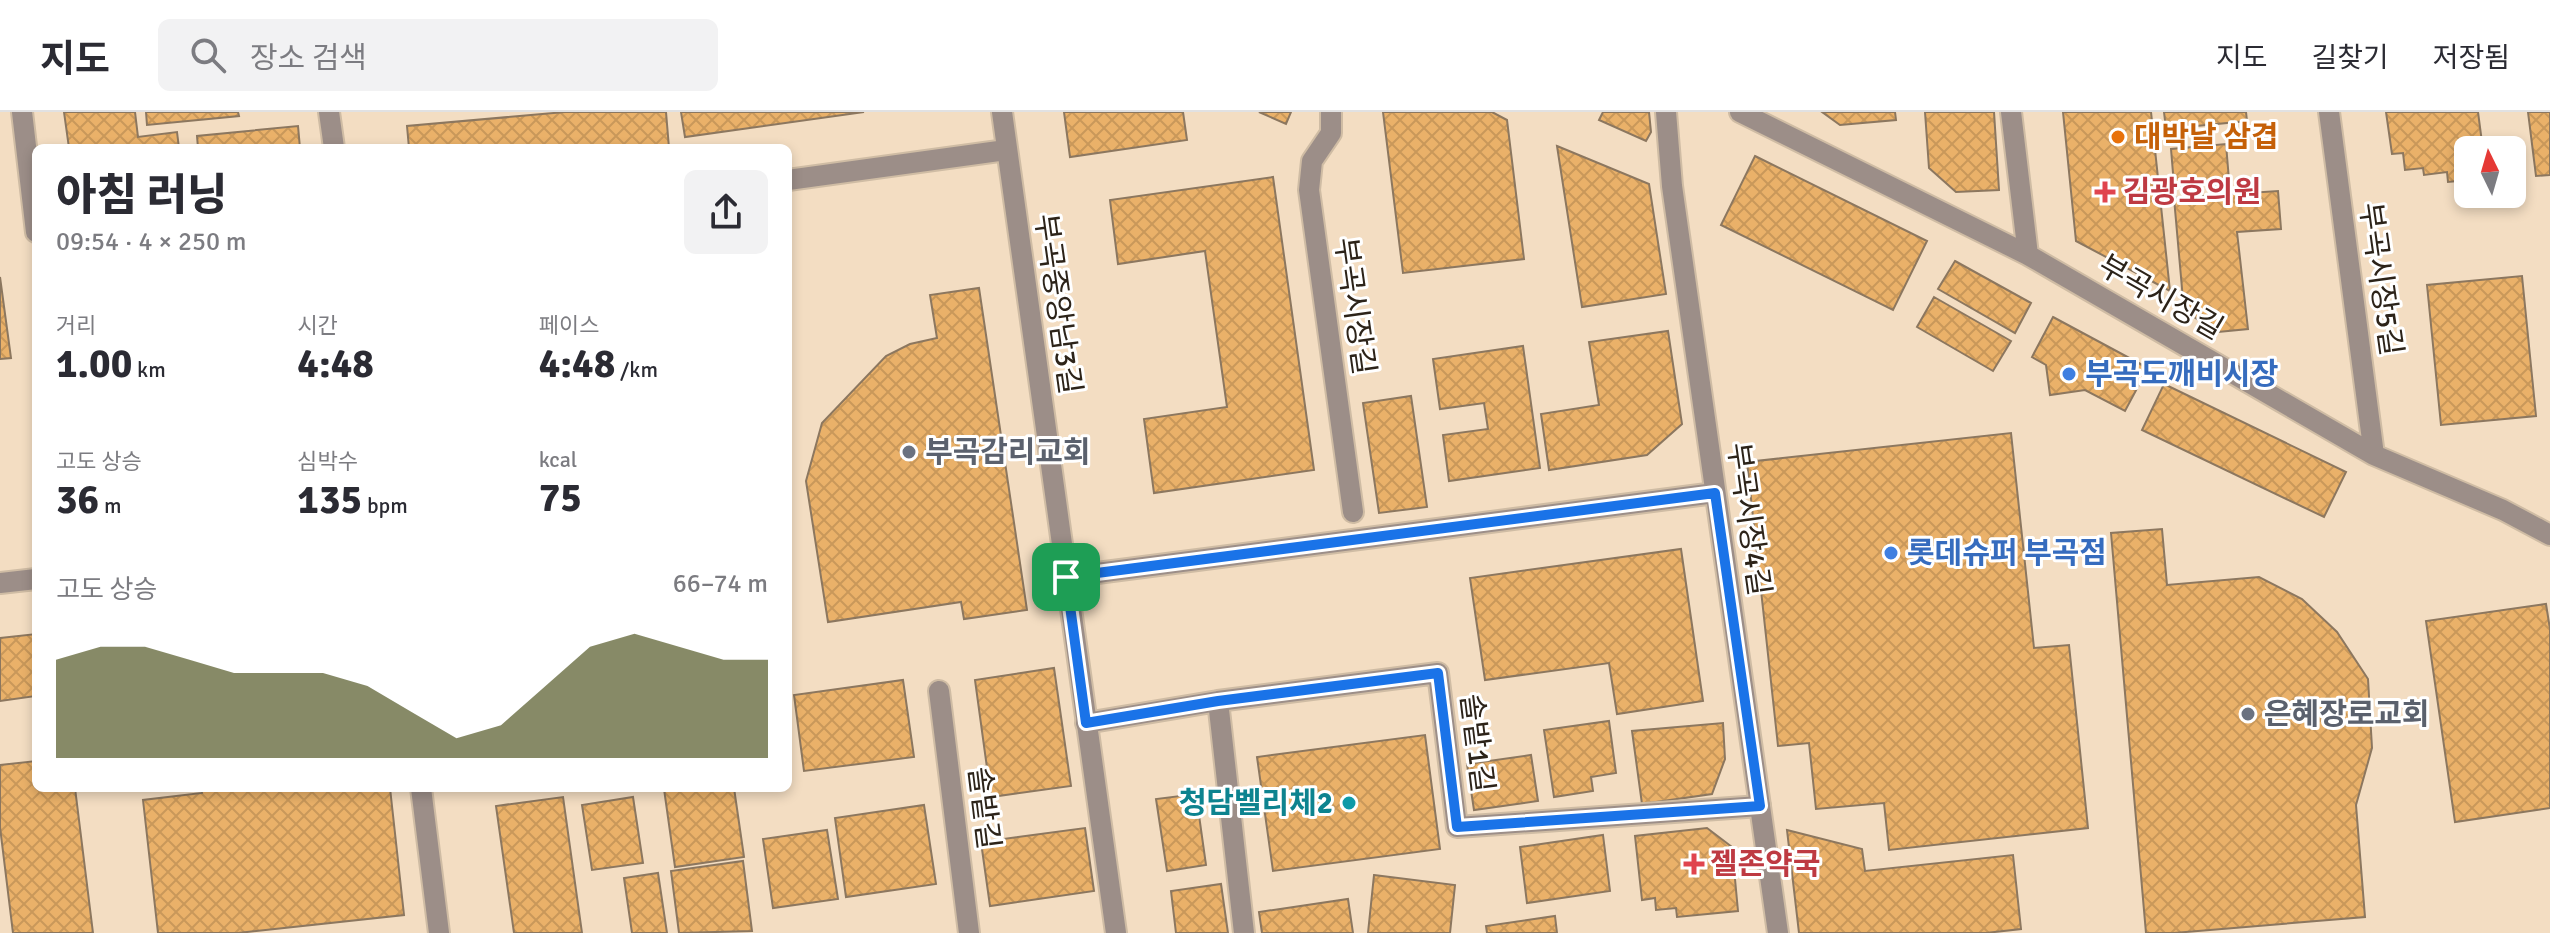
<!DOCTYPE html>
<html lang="ko">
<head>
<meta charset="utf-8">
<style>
  :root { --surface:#fff; --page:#f2f2f3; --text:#2b2b33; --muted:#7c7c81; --line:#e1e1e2; --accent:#555a28 }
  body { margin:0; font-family:Signika,"Noto Sans KR",sans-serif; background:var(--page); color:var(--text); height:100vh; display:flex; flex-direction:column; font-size:30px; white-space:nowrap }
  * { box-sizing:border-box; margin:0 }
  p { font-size:26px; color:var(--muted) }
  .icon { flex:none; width:44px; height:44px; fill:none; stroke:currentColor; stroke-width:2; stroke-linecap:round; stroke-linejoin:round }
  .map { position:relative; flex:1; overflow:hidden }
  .panel { position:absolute; left:32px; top:32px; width:760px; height:648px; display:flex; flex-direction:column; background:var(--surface); border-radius:12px; box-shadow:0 4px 12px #0003 }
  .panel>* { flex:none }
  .needle { width:52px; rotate:355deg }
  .buttons { position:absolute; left:2454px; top:24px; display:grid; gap:16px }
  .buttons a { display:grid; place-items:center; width:72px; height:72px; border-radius:12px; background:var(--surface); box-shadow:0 4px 12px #0003; font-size:40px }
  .pin { position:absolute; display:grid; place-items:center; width:68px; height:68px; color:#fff; margin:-34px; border-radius:16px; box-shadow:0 4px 12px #0006 }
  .round { display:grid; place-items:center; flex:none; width:84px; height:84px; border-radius:12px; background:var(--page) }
  .headline { display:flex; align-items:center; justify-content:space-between; height:136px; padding:0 24px }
  h1 { font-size:44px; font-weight:800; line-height:60px }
  .figures { display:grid; grid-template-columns:repeat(3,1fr); gap:12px; height:136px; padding:8px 24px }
  .figures div { display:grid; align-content:center }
  .figures b { font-size:40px; font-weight:800 }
  .figures small { font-size:22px; font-weight:400 }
  .figures p { font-size:22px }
  .chart { height:224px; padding:16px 24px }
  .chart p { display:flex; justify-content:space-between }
  .chart svg { width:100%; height:144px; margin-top:8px; fill:var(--accent); opacity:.7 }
  header { display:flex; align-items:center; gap:48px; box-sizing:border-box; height:112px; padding:0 40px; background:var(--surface); border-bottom:2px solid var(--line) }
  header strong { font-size:38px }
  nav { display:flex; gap:44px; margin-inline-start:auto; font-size:28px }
  .search { width:560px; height:72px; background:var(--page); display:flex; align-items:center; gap:20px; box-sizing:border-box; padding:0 28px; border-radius:12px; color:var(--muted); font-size:30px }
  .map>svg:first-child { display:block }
  .building { fill:url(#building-cross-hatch); stroke:#8c775f; stroke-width:2 }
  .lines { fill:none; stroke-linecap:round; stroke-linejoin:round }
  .lane-casing { stroke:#cfbca4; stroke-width:24 }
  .street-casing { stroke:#cfbca4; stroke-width:24 }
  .lane { stroke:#9c8e88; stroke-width:20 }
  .street { stroke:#9c8e88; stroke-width:20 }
  .route-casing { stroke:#fff; stroke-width:16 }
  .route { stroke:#1a73e8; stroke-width:10 }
  .food-dot { fill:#e8710a; stroke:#fff; stroke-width:3 }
  .health-dot { fill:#e0444e; stroke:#fff; stroke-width:3 }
  .shop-dot { fill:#3f7fe0; stroke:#fff; stroke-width:3 }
  .worship-dot { fill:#6b7280; stroke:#fff; stroke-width:3 }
  .culture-dot { fill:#0f9aa8; stroke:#fff; stroke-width:3 }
  .labels { text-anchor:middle; stroke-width:6; stroke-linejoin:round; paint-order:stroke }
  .food-label { font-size:30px; font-weight:bold; fill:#c56008; stroke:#fff; text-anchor:start }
  .health-label { font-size:30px; font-weight:bold; fill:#be3a42; stroke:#fff; text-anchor:start }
  .street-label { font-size:30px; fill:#2c2319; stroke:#fff }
  .shop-label { font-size:30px; font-weight:bold; fill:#366cbe; stroke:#fff; text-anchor:start }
  .worship-label { font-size:30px; font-weight:bold; fill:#5b616d; stroke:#fff; text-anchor:start }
  .culture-label { font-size:30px; font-weight:bold; fill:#0d838f; stroke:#fff; text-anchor:end }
</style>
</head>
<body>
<header>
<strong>지도</strong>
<div class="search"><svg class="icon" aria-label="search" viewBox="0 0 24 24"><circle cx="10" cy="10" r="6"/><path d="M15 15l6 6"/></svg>장소 검색</div>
<nav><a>지도</a><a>길찾기</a><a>저장됨</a></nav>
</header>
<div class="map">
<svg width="2550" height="821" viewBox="0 0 2550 821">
  <defs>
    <pattern id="building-cross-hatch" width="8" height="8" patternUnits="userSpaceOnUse" patternTransform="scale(2)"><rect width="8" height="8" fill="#eab169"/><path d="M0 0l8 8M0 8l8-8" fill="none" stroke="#c9985a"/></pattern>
  </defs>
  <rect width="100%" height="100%" fill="#f3ddc2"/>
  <!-- building -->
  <path class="building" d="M64 0H135L138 25 177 20 179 36H69Z
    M146 0H238L239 4 147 13Z
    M565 0H666L669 36H409L407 14Z
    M681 0H864L685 25Z
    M1064 0H1183L1187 28 1070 45Z
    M1259 0H1291L1286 12Z
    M1383 0H1492L1507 8 1524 147 1403 161Z
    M1603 0H1649L1651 20 1646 29 1599 8Z
    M1822 0H1895L1896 8 1840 13Z
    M1925 0H1994L1999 78 1956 80 1929 56Z
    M2063 0H2151L2170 179 2076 129Z
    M2164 0H2246L2247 9 2166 17Z
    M2386 0H2478L2483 38H2468V68L2448 70 2447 60 2424 63 2423 56 2405 58 2403 41 2392 42Z
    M2528 0H2550V63L2536 64Z
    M298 14 300 36H198L197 24Z
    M2226 32 2229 68 2174 73 2171 37Z
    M1557 34 1649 72 1666 182 1582 195Z
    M1755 44 1927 129 1893 198 1721 113Z
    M1273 65 1314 358 1154 381 1144 307 1227 295 1205 139 1118 152 1110 88Z
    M2278 79 2281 117 2237 120 2248 217 2218 220 2184 199 2174 86Z
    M1955 149 2031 191 2015 221 1938 177Z
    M2522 164 2536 304 2441 313 2427 173Z
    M0 165 11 246 0 247Z
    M979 176 1027 498 964 507 961 490 828 510 806 369 822 311 886 244 910 232 937 226 930 183Z
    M1934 185 2011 229 1993 259 1917 215Z
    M2053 205 2148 256 2125 299 2085 278 2050 283 2046 253 2032 245Z
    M1668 219 1682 312 1647 343 1549 358 1541 302 1599 293 1589 230Z
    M1523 234 1540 356 1449 369 1443 323 1488 317 1484 291 1440 297 1433 247Z
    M2164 272 2346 360 2324 405 2142 318Z
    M1411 284 1427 395 1379 401 1363 291Z
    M2011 321 2034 536 2069 533 2088 716 1889 738 1884 691 1816 697 1809 631 1778 634 1747 350Z
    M2162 417 2167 473 2259 465 2302 487 2337 520 2368 567 2372 636 2356 693 2365 805 2174 821H2146L2111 421Z
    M1681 437 1703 589 1617 602 1609 551 1485 568 1470 466Z
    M2546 492 2550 517V696L2455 710 2426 509Z
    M36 522V584L0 589V526Z
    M1054 556 1071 674 991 685 975 568Z
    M903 568 914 645 804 659 794 583Z
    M1609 609 1616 661 1591 665 1593 679 1554 685 1544 618Z
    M1723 611 1725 647 1712 682 1642 692 1632 619Z
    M1425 623 1440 737 1273 759 1257 645Z
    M1531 643 1538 689 1474 698 1467 652Z
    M36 649V676H75L93 821H13L0 715V653Z
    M201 676H390L404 803 238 821H158L143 688 202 681Z
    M734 676 744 745 675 755 664 677Z
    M1196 682 1206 753 1167 759 1156 687Z
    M563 685 582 821H514L496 694Z
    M633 685 643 751 592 758 582 693Z
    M924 693 936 772 846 785 835 706Z
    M1085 716 1094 779 990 794 981 730Z
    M1707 716 1732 735 1738 799 1677 805 1676 796 1656 798 1655 786 1642 788 1635 724Z
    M827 718 838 787 773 796 763 727Z
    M1787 718 1862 737 1865 759 2013 743 2021 817 1986 821H1799Z
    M1603 723 1610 779 1527 791 1520 735Z
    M743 749 752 819 679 821 671 759Z
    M658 761 667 821H632L624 766Z
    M1374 763 1455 773 1450 821H1368Z
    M1221 772 1228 821H1176L1171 779Z
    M1348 787 1353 821H1262L1259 800Z
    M1555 804 1557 821H1487L1486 814Z"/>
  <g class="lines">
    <defs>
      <path id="lane" d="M1331 0V21L1312 49 1309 78 1353 400
        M939 579 969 821
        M1086 611 1218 589
        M1244 821 1218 589 1438 561 1457 715 1760 694"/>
      <path id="street" d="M22 0 36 120
        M329 0 334 36
        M1002 0 1116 821
        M1666 0 1672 74 1778 821
        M1740 0 2028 143 2374 343 2503 398 2550 423
        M2011 0 2028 143
        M2329 0 2374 343
        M788 68 1006 38
        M1066 465 1715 381
        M0 471 36 467
        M421 676 439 821"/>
    </defs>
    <!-- lane casing -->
    <use href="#lane" class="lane-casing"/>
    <!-- street casing -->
    <use href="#street" class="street-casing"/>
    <!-- lane -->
    <use href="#lane" class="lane"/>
    <!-- street -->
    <use href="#street" class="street"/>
  </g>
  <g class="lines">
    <defs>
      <path id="route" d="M1715 381 1760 694 1457 715 1438 561 1218 589 1086 611 1066 465Z"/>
    </defs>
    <!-- route casing -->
    <use href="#route" class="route-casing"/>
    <!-- route -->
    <use href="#route" class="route"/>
  </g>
  <!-- markers -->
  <circle class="food-dot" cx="2118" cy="25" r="8"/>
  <g class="health-dot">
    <path d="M2101 68h8v8h8v8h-8v8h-8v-8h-8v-8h8z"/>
    <path d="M1690 740h8v8h8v8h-8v8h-8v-8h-8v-8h8z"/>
  </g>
  <g class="shop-dot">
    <circle cx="2069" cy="262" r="8"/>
    <circle cx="1891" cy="441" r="8"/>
  </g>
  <g class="worship-dot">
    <circle cx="909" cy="340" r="8"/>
    <circle cx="2248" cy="602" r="8"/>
  </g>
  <circle class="culture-dot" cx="1349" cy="691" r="8"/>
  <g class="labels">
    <!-- food labels -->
    <g class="food-label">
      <text x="2134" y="35">대박날 삼겹</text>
    </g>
    <!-- health labels -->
    <g class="health-label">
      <text x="2123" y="90">김광호의원</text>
      <text x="1710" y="762">젤존약국</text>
    </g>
    <!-- street labels -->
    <g class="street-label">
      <text transform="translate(2381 167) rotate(82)" y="10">부곡시장5길</text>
      <text transform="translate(2161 185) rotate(30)" y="10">부곡시장길</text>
      <text transform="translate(1058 192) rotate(82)" y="10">부곡중앙남3길</text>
      <text transform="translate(1355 194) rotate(82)" y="10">부곡시장길</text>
      <text transform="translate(1749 407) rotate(82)" y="10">부곡시장4길</text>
      <text transform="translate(1477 631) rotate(83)" y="10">솔밭1길</text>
      <text transform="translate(984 696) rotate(83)" y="10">솔밭길</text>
    </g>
    <!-- shop labels -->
    <g class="shop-label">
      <text x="2085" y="272">부곡도깨비시장</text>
      <text x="1907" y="451">롯데슈퍼 부곡점</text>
    </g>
    <!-- worship labels -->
    <g class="worship-label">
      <text x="925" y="350">부곡감리교회</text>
      <text x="2264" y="612">은혜장로교회</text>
    </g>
    <!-- culture labels -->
    <g class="culture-label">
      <text x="1333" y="701">청담벨리체2</text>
    </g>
  </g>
</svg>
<div class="buttons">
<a><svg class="needle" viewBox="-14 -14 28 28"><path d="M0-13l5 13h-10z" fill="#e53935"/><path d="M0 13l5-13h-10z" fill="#7c7c81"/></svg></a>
</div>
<div class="pin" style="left:1066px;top:465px;background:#1e9e55"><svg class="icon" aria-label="arrive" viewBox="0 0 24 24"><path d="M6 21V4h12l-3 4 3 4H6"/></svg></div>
<section class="panel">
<div class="headline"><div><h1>아침 러닝</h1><p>09:54 · 4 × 250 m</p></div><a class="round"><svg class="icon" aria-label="share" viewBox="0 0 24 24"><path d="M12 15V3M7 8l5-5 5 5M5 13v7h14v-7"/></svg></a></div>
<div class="figures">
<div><p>거리</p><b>1.00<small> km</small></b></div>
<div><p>시간</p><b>4:48</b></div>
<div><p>페이스</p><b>4:48<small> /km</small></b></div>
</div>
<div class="figures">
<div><p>고도 상승</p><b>36<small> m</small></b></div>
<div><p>심박수</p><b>135<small> bpm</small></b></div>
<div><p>kcal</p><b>75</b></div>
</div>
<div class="chart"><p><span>고도 상승</span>66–74 m</p>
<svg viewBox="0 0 160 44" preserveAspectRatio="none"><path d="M0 44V14L10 10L20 10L30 14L40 18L50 18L60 18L70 22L80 30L90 38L100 34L110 22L120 10L130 6L140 10L150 14L160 14V44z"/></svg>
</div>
</section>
</div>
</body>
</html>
